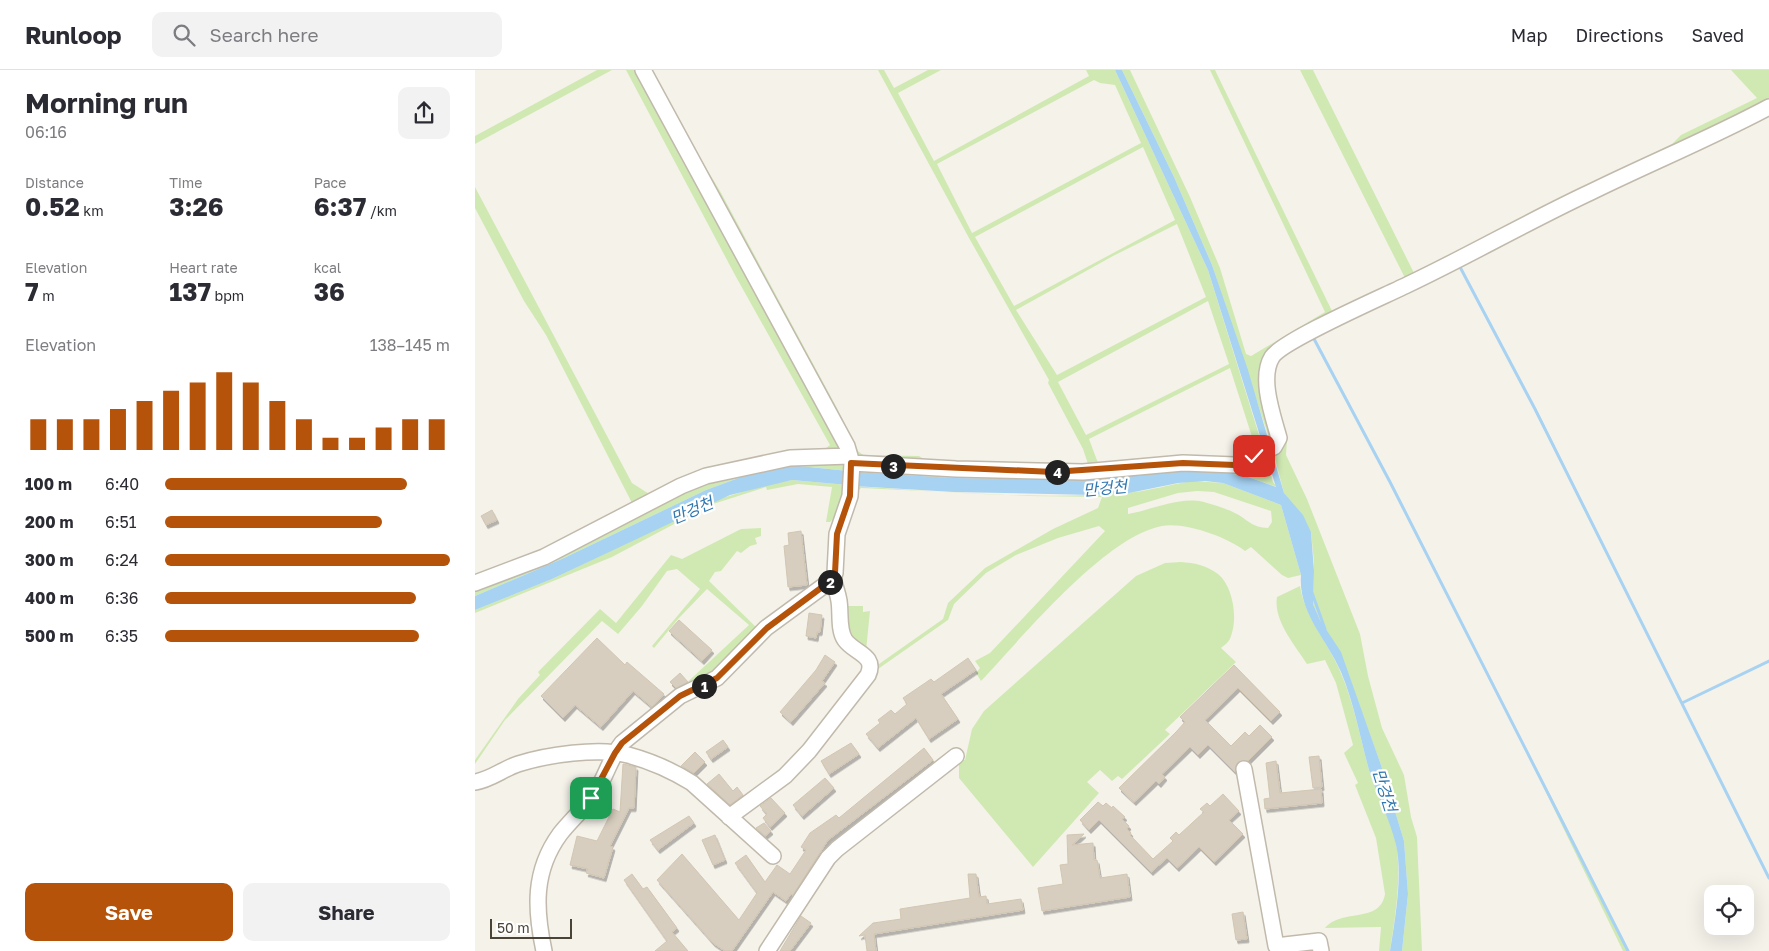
<!DOCTYPE html>
<html lang="en">
<head>
<meta charset="utf-8">
<style>
  :root { --surface:#fff; --page:#f2f2f3; --text:#2b2b33; --muted:#7c7c81; --line:#e1e1e2; --accent:#b45309 }
  body { margin:0; font-family:"Golos Text","Noto Sans KR",sans-serif; background:var(--page); color:var(--text); height:100vh; display:flex; flex-direction:column; font-size:19px; white-space:nowrap }
  * { box-sizing:border-box; margin:0 }
  p { font-size:16px; color:var(--muted) }
  .icon { flex:none; width:28px; height:28px; fill:none; stroke:currentColor; stroke-width:2; stroke-linecap:round; stroke-linejoin:round }
  .map { position:relative; flex:1; overflow:hidden }
  .sheet { display:flex; flex-direction:column; background:var(--surface); width:475px }
  .sheet>* { flex:none }
  .fabs { position:absolute; left:1229px; top:815px; display:grid; gap:10px }
  .fabs a { display:grid; place-items:center; width:50px; height:50px; border-radius:10px; background:var(--surface); box-shadow:0 5px 20px #0002; font-size:25px }
  .scale { position:absolute; left:15px; bottom:12px; width:82px; box-sizing:border-box; padding-left:5px; border:2px solid #4a4338; border-top:0; font-size:14px; line-height:18px; white-space:nowrap; color:#4a4338; -webkit-text-stroke:4px #fff; paint-order:stroke }
  .pin { position:absolute; display:grid; place-items:center; width:42px; height:42px; color:#fff; margin:-21px; border-radius:10px; box-shadow:0 2px 8px #0006 }
  .km { position:absolute; width:25px; height:25px; margin:-12px; border-radius:50%; background:#222; color:#fff; font-size:14px; line-height:25px; text-align:center }
  .round { display:grid; place-items:center; flex:none; width:52px; height:52px; border-radius:10px; background:var(--page) }
  .head { display:flex; align-items:center; justify-content:space-between; height:85px; padding:0 25px }
  h1 { font-size:28px; font-weight:700; line-height:38px }
  .figures { display:grid; grid-template-columns:repeat(3,1fr); gap:8px; height:85px; padding:5px 25px }
  .figures div { display:grid; align-content:center }
  .figures b { font-size:25px; font-weight:700 }
  .figures small { font-size:14px; font-weight:400 }
  .figures p { font-size:14px }
  .chart { height:140px; padding:10px 25px }
  .chart p { display:flex; justify-content:space-between }
  .chart svg { width:100%; height:90px; margin-top:5px; stroke:var(--accent); stroke-width:6 }
  .button { display:flex; gap:10px; margin-top:auto; padding:10px 25px }
  .button a { flex:1; height:58px; border-radius:10px; background:var(--accent); color:#fff; font-size:20px; font-weight:700; line-height:58px; text-align:center }
  .button a+a { background:var(--page); color:var(--text) }
  ul { padding:0 25px; list-style:none; font-size:16px }
  li { display:grid; grid-template-columns:80px 60px 1fr; align-items:center; height:38px }
  li i { height:12px; border-radius:6px; background:var(--accent) }
  header { display:flex; align-items:center; gap:30px; box-sizing:border-box; height:70px; padding:0 25px; background:var(--surface); border-bottom:1px solid var(--line) }
  header strong { font-size:24px }
  nav { display:flex; gap:28px; margin-inline-start:auto; font-size:18px }
  .search { width:350px; height:45px; background:var(--page); display:flex; align-items:center; gap:12px; box-sizing:border-box; padding:0 18px; border-radius:10px; color:var(--muted); font-size:19px }
  main { display:flex; flex:1; min-height:0 }
  .map>svg:first-child { display:block }
  .green { fill:#d0e9b3; fill-rule:evenodd }
  .water { fill:#a7d2f2 }
  .lines { fill:none; stroke-linecap:round; stroke-linejoin:round }
  .stream { stroke:#a7d2f2; stroke-width:3 }
  .building { fill:#d7cebf; stroke:#d2c6b2; filter:url(#shadow) }
  .minor-casing { stroke:#c1baac; stroke-width:18 }
  .minor { stroke:#fff; stroke-width:15 }
  .route-casing { stroke:#fff; stroke-width:10 }
  .route { stroke:#b45309; stroke-width:6 }
  .labels { text-anchor:middle; stroke-width:4.5; stroke-linejoin:round; paint-order:stroke }
  .water-label { font-size:16px; font-style:italic; fill:#2e77b0; stroke:#fff }
</style>
</head>
<body>
<header>
<strong>Runloop</strong>
<div class="search"><svg class="icon" aria-label="search" viewBox="0 0 24 24"><circle cx="10" cy="10" r="6"/><path d="M15 15l6 6"/></svg>Search here</div>
<nav><a>Map</a><a>Directions</a><a>Saved</a></nav>
</header>
<main>
<section class="sheet">
<div class="head"><div><h1>Morning run</h1><p>06:16</p></div><a class="round"><svg class="icon" aria-label="share" viewBox="0 0 24 24"><path d="M12 15V3M7 8l5-5 5 5M5 13v7h14v-7"/></svg></a></div>
<div class="figures">
<div><p>Distance</p><b>0.52<small> km</small></b></div>
<div><p>Time</p><b>3:26</b></div>
<div><p>Pace</p><b>6:37<small> /km</small></b></div>
</div>
<div class="figures">
<div><p>Elevation</p><b>7<small> m</small></b></div>
<div><p>Heart rate</p><b>137<small> bpm</small></b></div>
<div><p>kcal</p><b>36</b></div>
</div>
<div class="chart"><p><span>Elevation</span>138–145 m</p>
<svg viewBox="0 0 160 44" preserveAspectRatio="none"><path d="M5 44V29M15 44V29M25 44V29M35 44V24M45 44V20M55 44V15M65 44V11M75 44V6M85 44V11M95 44V20M105 44V29M115 44V38M125 44V38M135 44V33M145 44V29M155 44V29"/></svg>
</div>
<ul>
<li><b>100 m</b>6:40<i style="width:85%"></i></li>
<li><b>200 m</b>6:51<i style="width:76%"></i></li>
<li><b>300 m</b>6:24<i style="width:100%"></i></li>
<li><b>400 m</b>6:36<i style="width:88%"></i></li>
<li><b>500 m</b>6:35<i style="width:89%"></i></li>
</ul>
<div class="button"><a>Save</a><a>Share</a></div>
</section>
<div class="map">
<svg width="1294" height="881" viewBox="0 0 1294 881">
  <defs>
    <filter id="shadow"><feDropShadow dx="2" dy="3.5" stdDeviation="0" flood-color="#0004"/></filter>
  </defs>
  <rect width="100%" height="100%" fill="#f5f2ea"/>
  <!-- green -->
  <path class="green" d="M122 0H137L0 74V66Z
    M151 0H162L368 379 347 381 355 375 260 205Z
    M403 0H409L419 18 453 0H466L423 23 459 91 614 6 611 0H640L733 200 788 378 771 390 616 399 382 391 202 50 245 121 363 340 383 381 388 385 444 386 449 389 510 394H613L608 379 573 313 574 310 494 168ZM619 10 625 13 640 15 666 73 497 163 462 94ZM668 77 700 150 539 236 500 167ZM702 154 731 227 582 305 541 240 638 186ZM733 231 754 294 611 365 583 312ZM755 298 778 370V380L763 389 623 393 614 369Z
    M647 0H655L715 127 745 198 771 284 776 286 850 242 735 0H740L857 241 930 208 825 0H838L939 203 963 195 1152 99V96L1197 74 1206 65 1282 28 1256 0H1294V36L794 286 798 354 796 374 737 195 699 107Z
    M0 117 157 413 179 427 137 450 18 501 78 475 157 433 71 265 49 231 0 138Z
    M799 313 812 370 811 385 832 429 885 564 893 606 907 658 929 705 936 747 942 767 947 881H927L933 824 929 771 906 695 865 582 845 550 838 534 839 492 836 462 809 423 798 381Z
    M790 384 798 412 802 417 773 407 712 400 598 410 479 408 380 402V398L767 400 776 402 779 401V393Z
    M370 391 373 401 316 395 269 406 231 420 89 488 0 526V515L180 430 284 395Z
    M317 410 373 415 361 446 355 452H351L357 417 323 414 292 420 291 417 235 435 137 487 0 543V540L77 509 241 430 290 415Z
    M719 411 748 413 806 435 826 505 813 508 807 505 776 477 770 481C752 467 710 452 687 456 629 467 547 568 506 611L501 603 505 598 500 591 515 583 630 461 624 456 583 468 541 485 511 503 479 534 473 550 403 599 374 571 366 536H388V542L395 541 391 581 404 594 468 549 473 533 510 498 578 459 623 438 627 427 553 426 386 418 383 421 379 416C469 422 561 430 652 423 674 421 696 414 719 411ZM722 421 739 422 796 441 797 452 793 458C777 457 774 451 762 444 753 439 739 435 729 432 704 426 677 440 653 444V438L703 423Z
    M286 458V466L280 468 282 474 275 476 266 483 262 481 246 501 240 502 234 511 284 560 244 601 205 619 274 555 232 519 204 548 179 578 177 576 225 519 202 499 192 501 167 536 143 564 127 551 30 650 0 694V690L43 629 65 605 63 602 125 539 141 553 196 485 207 489 266 459Z
    M706 492C719 493 731 495 743 504 758 516 763 548 756 566 755 571 750 575 746 578L761 592 690 660 695 664 647 709 643 706 637 711 625 700 612 712 624 723 558 797 484 708V689L490 690 497 659 509 641 661 506 690 493Z
    M825 516C830 548 853 572 865 601 879 633 885 667 894 700 902 726 918 751 922 779 926 812 920 848 915 881H904L906 857 850 858C867 838 905 854 910 824L901 768 880 715 883 713 869 683 878 675 861 613 850 590 832 594C820 575 798 550 802 527Z
    M1062 704 1152 881H1148Z"/>
  <!-- water -->
  <path class="water" d="M640 0H647L699 107 737 195 773 300 809 423 828 445 836 462 839 501 838 534 845 550 866 582 906 695 929 771 933 824 927 881H915C920 850 928 805 921 775 915 749 902 726 894 700 885 667 879 633 866 602 852 569 823 543 826 505L806 435 748 413 730 411 703 413 654 423 619 425 479 422 379 416 380 402 479 408 598 410 712 400 742 401 773 407 801 417 733 200Z
    M315 395 373 401V415L317 410 255 425 77 509 0 540V526L89 488 231 420 269 406Z"/>
  <g class="lines">
    <!-- stream -->
    <path class="stream" d="M985 197 1060 339 1294 808
      M838 267 915 412 1153 881
      M836 520 850 559
      M1207 633 1294 591"/>
  </g>
  <!-- building -->
  <path class="building" d="M17 440 22 450 11 455 6 446Z
    M326 461 332 515 313 517 309 476 314 475 313 463Z
    M334 543 347 545 345 562H342L341 568 331 566Z
    M204 550 237 580 227 591 194 561Z
    M122 568 150 595 152 592 189 624 177 637 158 621 126 657 100 635 88 648 66 626Z
    M350 585 360 592 347 611 350 613 316 652 305 642 341 600Z
    M493 588 501 600 466 624 483 649 454 669 441 648 403 678 391 664 405 653 403 650 416 640 420 644 432 634 428 628 456 609 459 612Z
    M759 595 805 642 796 651 763 618 730 650 756 676 770 662 774 666 785 655 797 667 773 691 763 692 760 702 733 675 723 685 715 677 687 704 690 707 684 714 681 711 659 732 644 718 701 662 710 652 705 647Z
    M205 603 213 612 201 618 195 612Z
    M248 670 253 677 236 689 231 682Z
    M376 673 384 684 354 704 346 691Z
    M449 678 458 690 353 770 318 825 316 824 311 831 298 822 257 881H250L238 873 182 810 207 784 264 850 282 823 260 793 271 785 290 812 302 795 315 804 331 780 326 777 335 763 361 745 364 748Z
    M220 682 230 692 219 703 206 696Z
    M844 686 847 717 838 718 834 687Z
    M801 691 805 723 846 719 847 733 790 739 789 729 795 728 791 693Z
    M148 694 161 697 159 738H154L135 776 138 777 129 808 111 803 113 799 95 795 102 766 122 771 138 739 145 742Z
    M244 704 258 721 262 717 268 725 255 735 232 714Z
    M350 708 359 718 327 746 318 735Z
    M748 724 764 741 754 750 768 764 739 792 724 777 702 798 692 788 676 802 624 750 614 760 605 750 623 732 628 736 631 733 637 738 638 736 650 747 647 749 654 756 652 759 656 763 655 765 678 789 698 771 695 768 701 762 704 765 729 742 725 739 732 733 735 736Z
    M296 728 310 743 295 757 288 748 292 744 285 736Z
    M214 746 219 753 183 780 175 770Z
    M289 753 296 761 290 766 281 758Z
    M609 764 597 775 618 773 619 790H622L625 808 652 804 655 827 567 841 563 818 588 814 585 795 593 794 592 765Z
    M240 765 250 790 238 795 227 770Z
    M157 804 168 819 172 817 202 858 197 862 213 881H180L192 871 149 810Z
    M493 804H501L504 827 511 826 512 834 546 829 548 840 399 864 401 881H392L390 865 384 866 398 853 426 849 425 839 495 828Z
    M768 842 772 869 761 870 757 844Z
    M326 846 336 853 315 881H305Z"/>
  <g class="lines">
    <defs>
      <path id="minor" d="M799 377 804 368C798 346 784 308 797 287 808 270 910 226 934 214 995 185 1054 151 1116 122 1175 93 1236 68 1294 37
        M377 393 481 399 608 402 708 393 760 395 772 392 787 381
        M0 513 69 487 206 416 231 406 315 388 375 386
        M769 699 801 876 844 871 846 881
        M0 712C15 710 28 699 43 694 71 685 124 677 153 685 175 691 198 701 217 713L298 786
        M254 747 310 706 334 681 393 605C402 585 379 583 370 570 363 560 366 543 364 531 363 524 360 516 358 509
        M69 881C60 839 58 801 85 764 96 750 110 738 120 723 131 707 135 688 147 673L205 626 242 608 291 558 358 509 360 503 362 464 375 426 377 393 372 376 168 0
        M292 881 353 788 362 779 481 686"/>
    </defs>
    <!-- minor casing -->
    <use href="#minor" class="minor-casing"/>
    <!-- minor -->
    <use href="#minor" class="minor"/>
  </g>
  <g class="lines">
    <defs>
      <path id="route" d="M116 728 140 683 147 673 205 626 242 608 292 558 358 509 360 503 362 464 375 426 376 393 578 402 708 393 760 395 772 392 779 386"/>
    </defs>
    <!-- route casing -->
    <use href="#route" class="route-casing"/>
    <!-- route -->
    <use href="#route" class="route"/>
  </g>
  <g class="labels">
    <!-- water labels -->
    <g class="water-label">
      <text transform="translate(630 418) rotate(-5)" y="6">만겅천</text>
      <text transform="translate(217 440) rotate(-23)" y="6">만겅천</text>
      <text transform="translate(910 720) rotate(73)" y="6">만겅천</text>
    </g>
  </g>
</svg>
<div class="fabs">
<a><svg class="icon" aria-label="locate" viewBox="0 0 24 24"><circle cx="12" cy="12" r="6"/><path d="M12 2v4M12 18v4M2 12h4M18 12h4"/></svg></a>
</div>
<div class="scale">50 m</div>
<div class="pin" style="left:116px;top:728px;background:#1e9e55"><svg class="icon" aria-label="arrive" viewBox="0 0 24 24"><path d="M6 21V4h12l-3 4 3 4H6"/></svg></div>
<div class="pin" style="left:779px;top:386px;background:#d93025"><svg class="icon" aria-label="check" viewBox="0 0 24 24"><path d="M5 12l5 5 9-10"/></svg></div>
<b class="km" style="left:229px;top:616px">1</b>
<b class="km" style="left:355px;top:512px">2</b>
<b class="km" style="left:418px;top:396px">3</b>
<b class="km" style="left:582px;top:402px">4</b>
</div>
</main>
</body>
</html>
